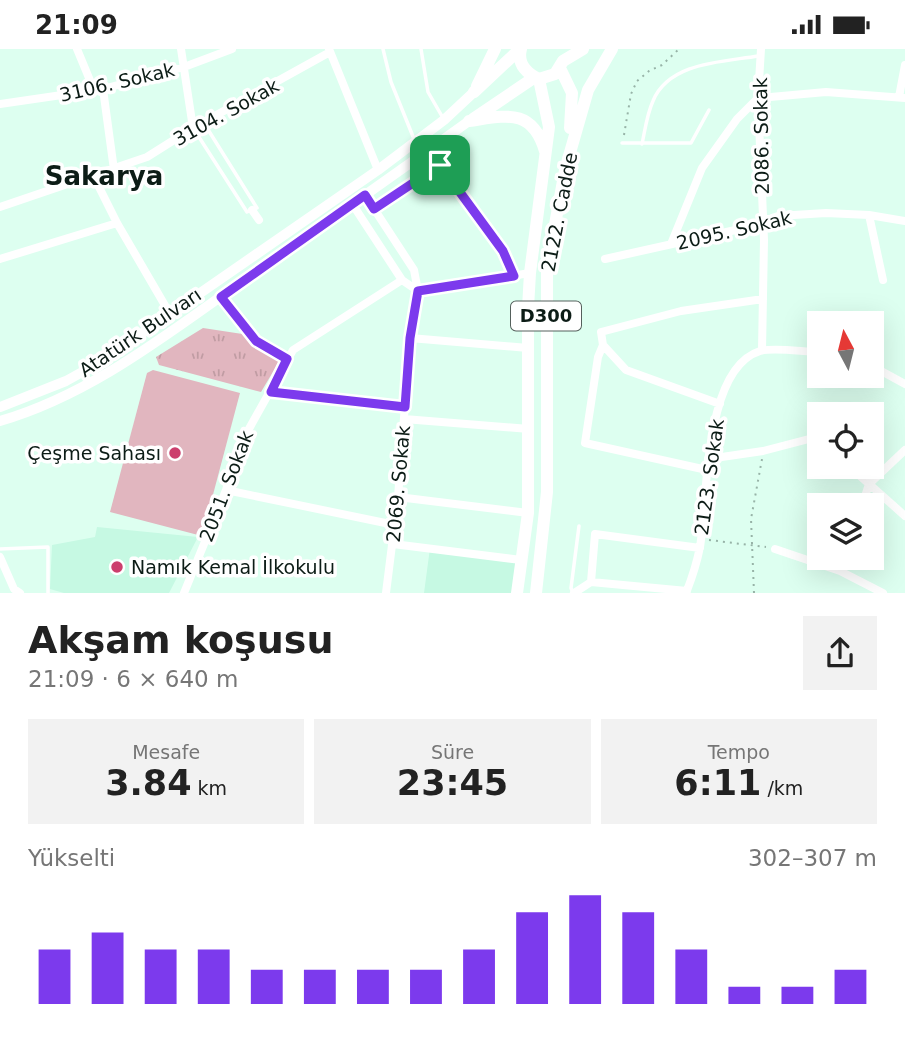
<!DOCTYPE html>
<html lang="tr">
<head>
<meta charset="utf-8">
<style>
  :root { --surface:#fff; --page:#f2f2f2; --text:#222; --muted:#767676; --accent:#7c3aed }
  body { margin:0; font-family:"DejaVu Sans",sans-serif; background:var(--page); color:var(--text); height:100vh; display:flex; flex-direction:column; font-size:26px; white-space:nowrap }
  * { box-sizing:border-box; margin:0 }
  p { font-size:23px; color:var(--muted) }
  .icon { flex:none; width:38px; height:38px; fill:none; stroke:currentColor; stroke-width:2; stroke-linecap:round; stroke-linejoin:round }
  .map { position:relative; height:544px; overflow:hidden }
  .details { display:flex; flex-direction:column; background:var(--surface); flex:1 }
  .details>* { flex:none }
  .needle { width:46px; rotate:353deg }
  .fabs { position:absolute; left:807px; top:262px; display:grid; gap:14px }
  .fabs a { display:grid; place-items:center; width:77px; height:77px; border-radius:0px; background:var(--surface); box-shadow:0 7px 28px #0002; font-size:35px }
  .pin { position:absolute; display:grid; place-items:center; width:60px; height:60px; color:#fff; margin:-30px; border-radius:14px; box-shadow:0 4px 10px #0006 }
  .round { display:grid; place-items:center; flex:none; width:74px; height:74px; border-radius:0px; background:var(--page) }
  .summary { display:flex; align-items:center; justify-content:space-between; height:119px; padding:0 28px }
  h1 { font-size:38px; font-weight:600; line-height:52px }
  .metrics { display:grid; grid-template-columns:repeat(3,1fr); gap:10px; height:119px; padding:7px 28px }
  .metrics div { display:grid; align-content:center; border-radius:0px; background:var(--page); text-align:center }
  .metrics b { font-size:35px; font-weight:600 }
  .metrics small { font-size:19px; font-weight:400 }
  .metrics p { font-size:19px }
  .chart { height:196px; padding:14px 28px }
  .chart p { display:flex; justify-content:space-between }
  .chart svg { width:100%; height:126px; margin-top:7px; stroke:var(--accent); stroke-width:6 }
  .status { display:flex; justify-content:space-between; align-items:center; height:49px; padding:0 35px; background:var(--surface); direction:ltr }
  .status svg { height:19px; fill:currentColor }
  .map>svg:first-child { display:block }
  .built { fill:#c6f9e3 }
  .grass { fill:url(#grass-tufts) }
  .pitch { fill:#e1b6bf }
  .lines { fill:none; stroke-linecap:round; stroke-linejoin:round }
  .path { stroke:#97b3a7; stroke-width:2; stroke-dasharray:2 5; stroke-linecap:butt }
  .service { stroke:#fff; stroke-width:3.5 }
  .minor { stroke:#fff; stroke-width:8 }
  .secondary { stroke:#fff; stroke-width:10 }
  .trunk { stroke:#fff; stroke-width:12 }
  .route-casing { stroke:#fff; stroke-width:14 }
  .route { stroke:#7c3aed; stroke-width:9 }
  .poi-dot { fill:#cc3f6d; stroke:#fff; stroke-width:2.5 }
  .labels { text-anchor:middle; stroke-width:7; stroke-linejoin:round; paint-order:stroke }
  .shield { fill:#fff; stroke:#55605c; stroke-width:2 }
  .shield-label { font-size:18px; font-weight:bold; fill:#0c1c16 }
  .street-label { font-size:19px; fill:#0c1c16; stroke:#fff }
  .poi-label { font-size:19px; fill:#0c1c16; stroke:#fff; text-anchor:end }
  .district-label { font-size:26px; font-weight:bold; fill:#0c1c16; stroke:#fff }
</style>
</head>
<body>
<div class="status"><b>21:09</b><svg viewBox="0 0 49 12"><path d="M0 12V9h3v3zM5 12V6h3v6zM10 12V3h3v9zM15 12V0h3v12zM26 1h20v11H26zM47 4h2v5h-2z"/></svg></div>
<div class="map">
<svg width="905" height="544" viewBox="0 0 905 544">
  <defs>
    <pattern id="grass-tufts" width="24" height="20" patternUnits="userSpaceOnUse" patternTransform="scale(1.75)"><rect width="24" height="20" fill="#e1b6bf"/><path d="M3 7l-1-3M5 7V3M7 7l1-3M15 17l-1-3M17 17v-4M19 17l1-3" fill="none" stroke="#c09ca3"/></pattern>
  </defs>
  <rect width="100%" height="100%" fill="#ddfff0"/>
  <!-- built -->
  <path class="built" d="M97 478 198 488 169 544H64L50 540 52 496 95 488Z
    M430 499 521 511 517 544H424Z"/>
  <!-- grass -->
  <path class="grass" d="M203 279 249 286 259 300 280 311 261 343 159 316 156 308Z"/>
  <!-- pitch -->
  <path class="pitch" d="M153 321 240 344 202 487 110 463 147 324Z"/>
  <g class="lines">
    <!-- path -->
    <path class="path" d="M624 86 631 45 637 32 649 22 662 16 679 0
      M709 491 766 498
      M754 544 751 470 762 410"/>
    <!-- service -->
    <path class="service" d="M383 0 391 33 414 90
      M421 0 428 43 443 69
      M198 76 207 79 257 159 247 163 197 85Z
      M622 94H691L709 61
      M642 95C645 81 647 65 653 52 669 13 723 13 758 7
      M0 500 48 498V544
      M573 544 571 539 579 477"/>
    <!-- minor -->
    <path class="minor" d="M77 0 94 41
      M181 0 193 79
      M329 0 378 121
      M761 0 758 49 764 191 762 301
      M103 40 114 121
      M899 48 905 16
      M0 55 103 40 184 18 232 0
      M94 128 117 174 170 265
      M365 146 414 221 418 242 410 289 398 448 386 544
      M353 156 402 231 418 242
      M0 158 147 108 193 79 330 3
      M374 160 440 116 503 202 514 227
      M252 161 259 171
      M869 166 883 231
      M671 195 702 119 737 70 758 49 826 43 905 49
      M0 210 117 174
      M605 210 749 178 778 167 826 164 869 166 905 172
      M418 242 530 224
      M221 248C240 273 257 298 287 310
      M410 289 528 299
      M603 296 598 308 585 394 707 421
      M872 317 905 335
      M271 343 405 358
      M720 355 626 321 603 296 601 283 681 262 763 250
      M404 370 529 380
      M708 410 763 402 809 390 819 392
      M850 418 905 467
      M226 441 395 476
      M398 448 528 464
      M862 457 869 435 905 401
      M393 495 521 511
      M775 500 840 522 883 544
      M0 508 14 540 20 544
      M840 522 844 509
      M591 533 595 485 700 499
      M591 533 687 542
      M184 544 226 441 240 396 293 301 402 231
      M574 544 591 533
      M686 544C692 529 697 513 700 498 708 450 703 320 760 302 774 298 804 303 819 303"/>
    <!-- secondary -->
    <path class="secondary" d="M0 358 66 332 102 312 378 121 444 71 474 43
      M0 372C86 347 158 292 230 241 310 185 390 129 469 72"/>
    <!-- trunk -->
    <path class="trunk" d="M521 0C517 15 526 24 539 30L555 25 563 12 583 0
      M560 19 572 44 570 79
      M477 37 495 0
      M474 43 520 0
      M473 70 535 28
      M469 72C505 67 532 58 545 102
      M517 544 528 464V259L530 224 549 78 539 30
      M536 544 547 443V219L565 121 588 41 612 0"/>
  </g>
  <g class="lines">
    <defs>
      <path id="route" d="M440 116 503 202 514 227 418 242 410 289 405 358 271 343 287 310 256 292 221 248 365 146 374 160Z"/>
    </defs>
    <!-- route casing -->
    <use href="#route" class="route-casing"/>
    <!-- route -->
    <use href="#route" class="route"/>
  </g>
  <!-- markers -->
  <g class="poi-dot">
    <circle cx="175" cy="404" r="7"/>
    <circle cx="117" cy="518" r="7"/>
  </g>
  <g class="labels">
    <!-- shield labels -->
    <rect class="shield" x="511" y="252.5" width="70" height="29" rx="5"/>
    <g class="shield-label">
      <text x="546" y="273">D300</text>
    </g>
    <!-- street labels -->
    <g class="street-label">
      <text transform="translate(117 33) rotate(-13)" y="7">3106. Sokak</text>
      <text transform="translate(226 63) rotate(-29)" y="7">3104. Sokak</text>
      <text transform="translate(761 87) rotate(-91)" y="7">2086. Sokak</text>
      <text transform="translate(559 163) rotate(-79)" y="7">2122. Cadde</text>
      <text transform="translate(734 181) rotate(-13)" y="7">2095. Sokak</text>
      <text transform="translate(140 283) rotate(-34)" y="7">Atatürk Bulvarı</text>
      <text transform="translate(709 428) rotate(-82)" y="7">2123. Sokak</text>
      <text transform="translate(398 435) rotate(-85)" y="7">2069. Sokak</text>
      <text transform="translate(226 437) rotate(-69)" y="7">2051. Sokak</text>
    </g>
    <!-- poi labels -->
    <g class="poi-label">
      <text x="161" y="411">Çeşme Sahası</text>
      <text x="131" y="525" text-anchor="start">Namık Kemal İlkokulu</text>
    </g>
    <!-- district labels -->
    <g class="district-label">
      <text x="104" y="136">Sakarya</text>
    </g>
  </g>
</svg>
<div class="fabs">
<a><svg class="needle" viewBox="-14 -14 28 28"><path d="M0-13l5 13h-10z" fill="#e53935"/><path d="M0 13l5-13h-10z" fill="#767676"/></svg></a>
<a><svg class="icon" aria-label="locate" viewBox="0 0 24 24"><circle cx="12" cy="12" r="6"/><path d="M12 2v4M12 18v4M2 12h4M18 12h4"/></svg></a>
<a><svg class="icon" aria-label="layers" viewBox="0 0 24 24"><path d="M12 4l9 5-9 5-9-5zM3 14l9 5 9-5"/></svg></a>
</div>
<div class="pin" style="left:440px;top:116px;background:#1e9e55"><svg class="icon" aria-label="arrive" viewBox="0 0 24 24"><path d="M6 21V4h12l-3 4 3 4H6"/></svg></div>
</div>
<section class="details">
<div class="summary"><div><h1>Akşam koşusu</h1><p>21:09 · 6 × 640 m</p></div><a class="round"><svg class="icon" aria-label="share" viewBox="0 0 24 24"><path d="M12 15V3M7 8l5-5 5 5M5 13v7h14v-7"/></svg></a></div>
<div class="metrics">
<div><p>Mesafe</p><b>3.84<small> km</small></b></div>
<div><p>Süre</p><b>23:45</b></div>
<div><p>Tempo</p><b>6:11<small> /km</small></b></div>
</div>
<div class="chart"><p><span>Yükselti</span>302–307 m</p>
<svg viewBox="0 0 160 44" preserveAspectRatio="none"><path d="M5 44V25M15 44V19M25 44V25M35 44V25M45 44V32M55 44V32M65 44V32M75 44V32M85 44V25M95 44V12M105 44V6M115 44V12M125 44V25M135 44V38M145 44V38M155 44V32"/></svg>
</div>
</section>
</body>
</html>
